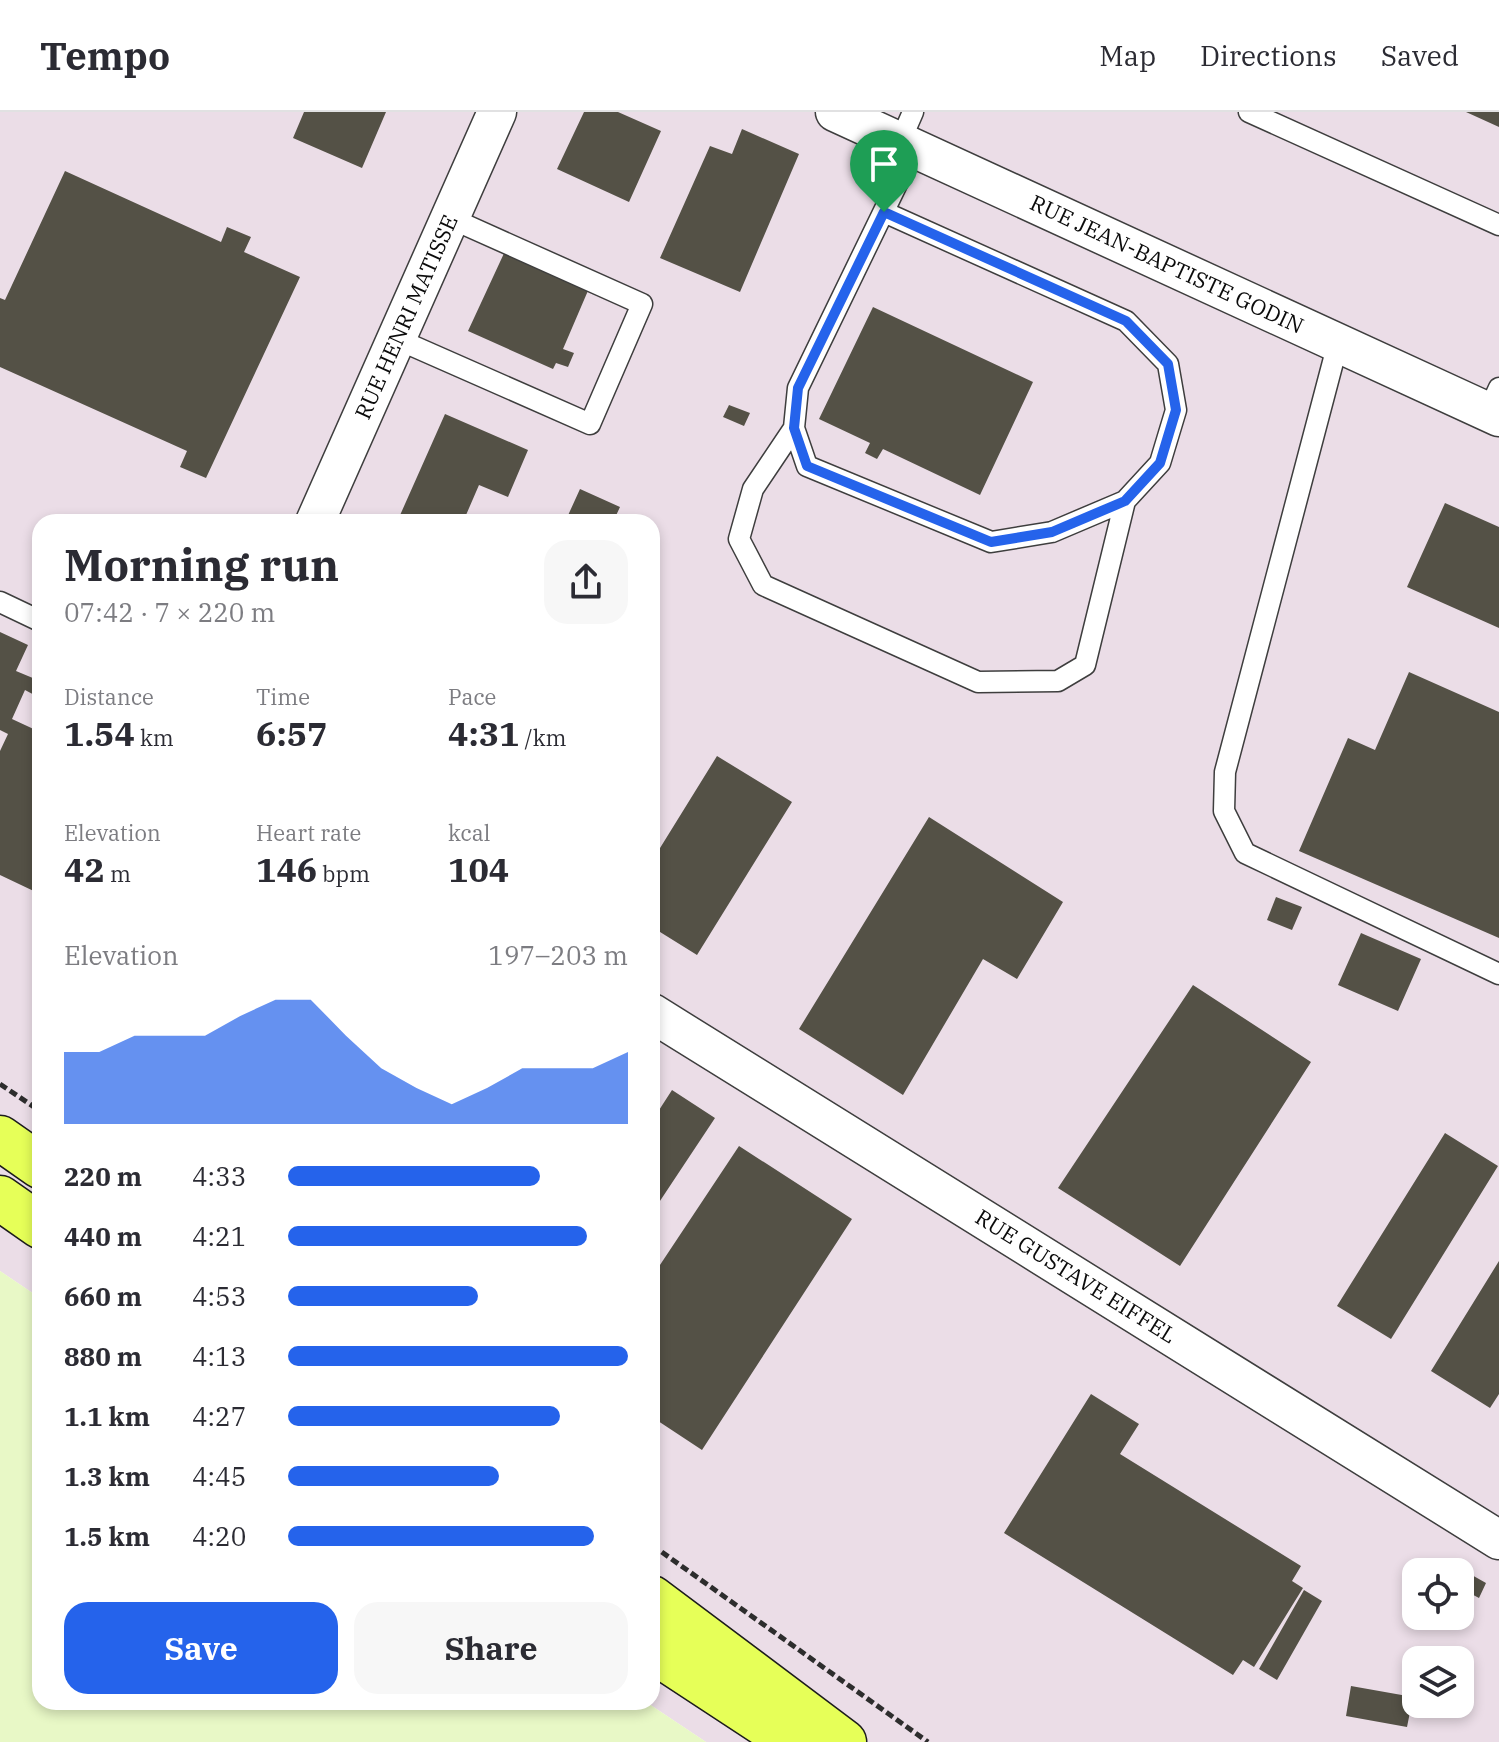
<!DOCTYPE html>
<html lang="en">
<head>
<meta charset="utf-8">
<style>
  :root { --surface:#fff; --page:#f7f7f7; --text:#2b2b33; --muted:#7c7c81; --line:#e1e1e2; --accent:#2563eb }
  body { margin:0; font-family:"IBM Plex Serif",serif; background:var(--page); color:var(--text); height:100vh; display:flex; flex-direction:column; font-size:30px; white-space:nowrap }
  * { box-sizing:border-box; margin:0 }
  p { font-size:26px; color:var(--muted) }
  .icon { flex:none; width:44px; height:44px; fill:none; stroke:currentColor; stroke-width:2; stroke-linecap:round; stroke-linejoin:round }
  .map { position:relative; flex:1; overflow:hidden }
  .panel { position:absolute; left:32px; top:402px; width:628px; height:1196px; display:flex; flex-direction:column; background:var(--surface); border-radius:24px; box-shadow:0 4px 12px #0003 }
  .panel>* { flex:none }
  .tools { position:absolute; left:1402px; top:1446px; display:grid; gap:16px }
  .tools a { display:grid; place-items:center; width:72px; height:72px; border-radius:16px; background:var(--surface); box-shadow:0 4px 12px #0003; font-size:40px }
  .pin { position:absolute; display:grid; place-items:center; width:68px; height:68px; color:#fff; margin:-82px -34px; border-radius:50% 50% 50% 0; rotate:-45deg; box-shadow:0 0 8px #0007 }
  .pin .icon { rotate:45deg }
  .round { display:grid; place-items:center; flex:none; width:84px; height:84px; border-radius:24px; background:var(--page) }
  .headline { display:flex; align-items:center; justify-content:space-between; height:136px; padding:0 32px }
  h1 { font-size:44px; font-weight:800; line-height:60px }
  .metrics { display:grid; grid-template-columns:repeat(3,1fr); gap:12px; height:136px; padding:8px 32px }
  .metrics div { display:grid; align-content:center }
  .metrics b { font-size:34px; font-weight:800 }
  .metrics small { font-size:22px; font-weight:400 }
  .metrics p { font-size:22px }
  .chart { height:224px; padding:16px 32px }
  .chart p { display:flex; justify-content:space-between }
  .chart svg { width:100%; height:144px; margin-top:8px; fill:var(--accent); opacity:.7 }
  .button { display:flex; gap:16px; margin-top:auto; padding:16px 32px }
  .button a { flex:1; height:92px; border-radius:24px; background:var(--accent); color:#fff; font-size:32px; font-weight:800; line-height:92px; text-align:center }
  .button a+a { background:var(--page); color:var(--text) }
  ul { padding:0 32px; list-style:none; font-size:26px }
  li { display:grid; grid-template-columns:128px 96px 1fr; align-items:center; height:60px }
  li i { height:20px; border-radius:10px; background:var(--accent) }
  header { display:flex; align-items:center; gap:48px; box-sizing:border-box; height:112px; padding:0 40px; background:var(--surface); border-bottom:2px solid var(--line) }
  header strong { font-size:38px }
  nav { display:flex; gap:44px; margin-inline-start:auto; font-size:28px }
  .map>svg:first-child { display:block }
  .industrial { fill:#ebdde7; fill-rule:evenodd }
  .farmland { fill:#e8f8c6 }
  .building { fill:#545146 }
  .lines { fill:none; stroke-linecap:round; stroke-linejoin:round }
  .lane-casing { stroke:#3e3e3e; stroke-width:23 }
  .street-casing { stroke:#3e3e3e; stroke-width:41 }
  .primary-casing { stroke:#1c1c1c; stroke-width:47 }
  .path { stroke:#2d2d2d; stroke-width:5; stroke-dasharray:8 4; stroke-linecap:butt }
  .lane { stroke:#fff; stroke-width:20 }
  .street { stroke:#fff; stroke-width:38 }
  .primary { stroke:#e6ff58; stroke-width:44 }
  .route-casing { stroke:#fff; stroke-width:16 }
  .route { stroke:#2563eb; stroke-width:10 }
  .labels { text-anchor:middle; stroke-width:8; stroke-linejoin:round; paint-order:stroke }
  .street-label { font-size:22px; fill:#0b0b0b; stroke:#fff }
</style>
</head>
<body>
<header>
<strong>Tempo</strong>
<nav><a>Map</a><a>Directions</a><a>Saved</a></nav>
</header>
<div class="map">
<svg width="1499" height="1630" viewBox="0 0 1499 1630">
  <rect width="100%" height="100%" fill="#fbffe8"/>
  <!-- industrial -->
  <path class="industrial" d="M0 0H1499V1630H706L646 1590H652V410H40V1186L0 1159ZM1416 1460H1460V1504H1416ZM1416 1548H1460V1592H1416Z"/>
  <!-- farmland -->
  <path class="farmland" d="M0 1159 40 1186V1590H646L706 1630H0Z"/>
  <!-- building -->
  <path class="building" d="M304 0H386L362 56 293 26Z
    M584 0H618L661 19 629 90 557 57Z
    M1466 0H1499V15Z
    M742 17 799 42 740 180 660 146 710 34 732 42Z
    M65 59 221 130 227 115 251 125 244 140 300 165 206 366 180 355 187 339 0 255V186L5 188Z
    M506 137 590 174 563 237 574 241 568 255 556 251 553 257 468 219Z
    M873 195 1033 270 980 383 883 337 877 347 865 341 870 331 819 307Z
    M729 293 750 301 744 314 723 305Z
    M445 302 528 338 508 385 479 373 463 410H397Z
    M580 377 620 395 613 410H565Z
    M1445 391 1499 415V516L1407 475Z
    M0 520 28 533 16 559 40 569V586L25 578 12 607 40 620V782L0 763V639L8 622 0 618Z
    M1409 560 1499 600V826L1299 739 1348 626 1375 638Z
    M717 644 792 690 697 843 652 815V749Z
    M929 705 1063 790 1017 867 983 847 903 983 799 917Z
    M1276 785 1302 795 1292 818 1267 808Z
    M1361 821 1421 847 1398 899 1338 873Z
    M1193 873 1311 950 1180 1154 1058 1076Z
    M672 978 715 1006 652 1101V1009Z
    M1445 1021 1498 1054 1391 1227 1337 1194Z
    M739 1034 852 1107 702 1338 652 1305V1165Z
    M1499 1149V1282L1490 1296 1431 1259Z
    M1091 1282 1139 1312 1120 1342 1301 1454 1292 1469 1303 1476 1254 1555 1243 1548 1233 1563 1004 1421Z
    M1470 1462 1486 1471 1479 1486 1462 1477Z
    M1304 1478 1322 1489 1277 1568 1259 1557Z
    M1351 1574 1413 1585 1407 1615 1346 1604Z"/>
  <g class="lines">
    <defs>
      <path id="lane" d="M1249 0 1499 113
        M900 30 913 0
        M884 100 1126 209 1168 252 1176 298 1160 351 1125 389 1052 420 991 430 807 354 794 316 798 276 914 37
        M397 227 590 312 642 192 450 106
        M1338 231 1225 660 1224 699 1245 741 1499 862
        M1488 300 1499 276
        M794 316 753 377 739 427 763 473 978 570 1058 569 1085 553 1125 389
        M0 490 40 509"/>
      <path id="street" d="M835 0 1499 305
        M315 410 497 0
        M652 901 1499 1428"/>
      <path id="primary" d="M0 1026 40 1054
        M0 1086 40 1114
        M652 1486 844 1630
        M652 1538 792 1630"/>
    </defs>
    <!-- lane casing -->
    <use href="#lane" class="lane-casing"/>
    <!-- street casing -->
    <use href="#street" class="street-casing"/>
    <!-- primary casing -->
    <use href="#primary" class="primary-casing"/>
    <!-- path -->
    <path class="path" d="M0 972 40 999
      M652 1433 928 1630"/>
    <!-- lane -->
    <use href="#lane" class="lane"/>
    <!-- street -->
    <use href="#street" class="street"/>
    <!-- primary -->
    <use href="#primary" class="primary"/>
  </g>
  <g class="lines">
    <defs>
      <path id="route" d="M884 100 1126 209 1168 252 1176 298 1160 351 1125 389 1052 420 991 430 807 354 794 316 798 276Z"/>
    </defs>
    <!-- route casing -->
    <use href="#route" class="route-casing"/>
    <!-- route -->
    <use href="#route" class="route"/>
  </g>
  <g class="labels">
    <!-- street labels -->
    <g class="street-label">
      <text transform="translate(1167 152) rotate(25)" y="8">RUE JEAN-BAPTISTE GODIN</text>
      <text transform="translate(406 205) rotate(-66)" y="8">RUE HENRI MATISSE</text>
      <text transform="translate(1076 1164) rotate(32)" y="8">RUE GUSTAVE EIFFEL</text>
    </g>
  </g>
</svg>
<div class="tools">
<a><svg class="icon" aria-label="locate" viewBox="0 0 24 24"><circle cx="12" cy="12" r="6"/><path d="M12 2v4M12 18v4M2 12h4M18 12h4"/></svg></a>
<a><svg class="icon" aria-label="layers" viewBox="0 0 24 24"><path d="M12 4l9 5-9 5-9-5zM3 14l9 5 9-5"/></svg></a>
</div>
<div class="pin" style="left:884px;top:100px;background:#1e9e55"><svg class="icon" aria-label="arrive" viewBox="0 0 24 24"><path d="M6 21V4h12l-3 4 3 4H6"/></svg></div>
<section class="panel">
<div class="headline"><div><h1>Morning run</h1><p>07:42 · 7 × 220 m</p></div><a class="round"><svg class="icon" aria-label="share" viewBox="0 0 24 24"><path d="M12 15V3M7 8l5-5 5 5M5 13v7h14v-7"/></svg></a></div>
<div class="metrics">
<div><p>Distance</p><b>1.54<small> km</small></b></div>
<div><p>Time</p><b>6:57</b></div>
<div><p>Pace</p><b>4:31<small> /km</small></b></div>
</div>
<div class="metrics">
<div><p>Elevation</p><b>42<small> m</small></b></div>
<div><p>Heart rate</p><b>146<small> bpm</small></b></div>
<div><p>kcal</p><b>104</b></div>
</div>
<div class="chart"><p><span>Elevation</span>197–203 m</p>
<svg viewBox="0 0 160 44" preserveAspectRatio="none"><path d="M0 44V22L10 22L20 17L30 17L40 17L50 11L60 6L70 6L80 17L90 27L100 33L110 38L120 33L130 27L140 27L150 27L160 22V44z"/></svg>
</div>
<ul>
<li><b>220 m</b>4:33<i style="width:74%"></i></li>
<li><b>440 m</b>4:21<i style="width:88%"></i></li>
<li><b>660 m</b>4:53<i style="width:56%"></i></li>
<li><b>880 m</b>4:13<i style="width:100%"></i></li>
<li><b>1.1 km</b>4:27<i style="width:80%"></i></li>
<li><b>1.3 km</b>4:45<i style="width:62%"></i></li>
<li><b>1.5 km</b>4:20<i style="width:90%"></i></li>
</ul>
<div class="button"><a>Save</a><a>Share</a></div>
</section>
</div>
</body>
</html>
